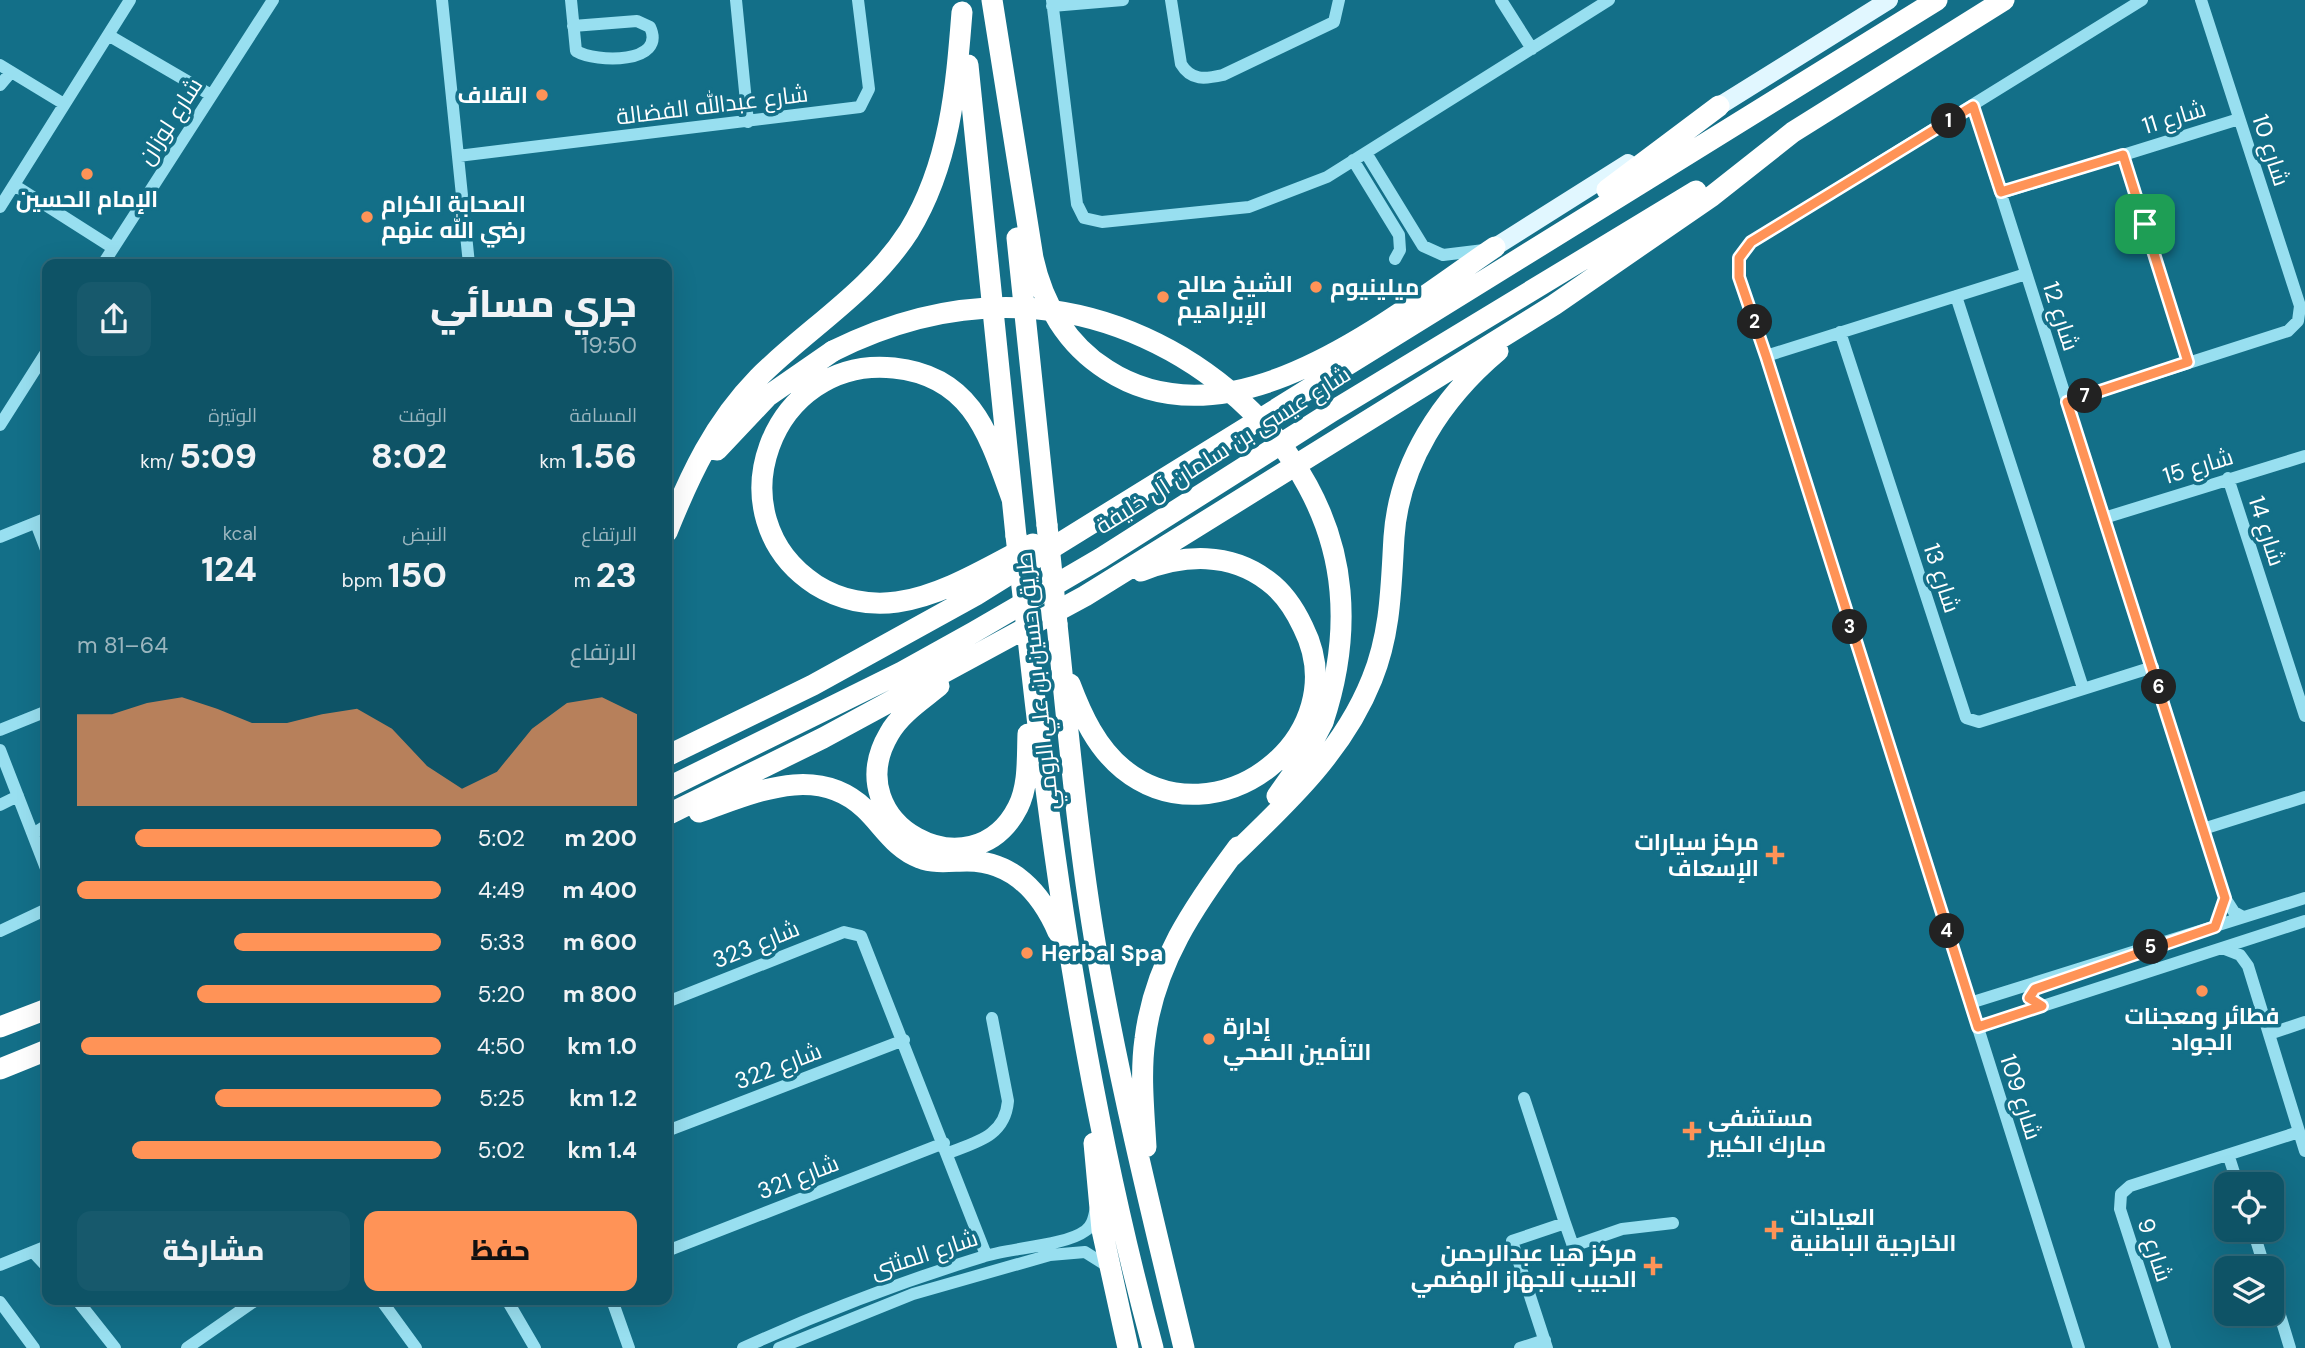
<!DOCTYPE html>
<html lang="ar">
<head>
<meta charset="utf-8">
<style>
  :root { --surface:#0e5366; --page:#17596c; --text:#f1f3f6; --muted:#9bb6bf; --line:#2e697a; --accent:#ff9357 }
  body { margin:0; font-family:"DM Sans",Cairo,sans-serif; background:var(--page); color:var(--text); direction:rtl; height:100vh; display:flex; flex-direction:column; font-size:26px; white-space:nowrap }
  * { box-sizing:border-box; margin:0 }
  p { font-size:23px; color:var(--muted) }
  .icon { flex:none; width:38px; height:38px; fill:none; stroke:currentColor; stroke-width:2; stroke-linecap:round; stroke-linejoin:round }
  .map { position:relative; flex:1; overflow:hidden; direction:ltr }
  .drawer { position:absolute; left:42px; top:259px; width:630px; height:1046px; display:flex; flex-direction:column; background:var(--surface); border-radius:14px; box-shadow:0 7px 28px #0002,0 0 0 2px var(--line); direction:rtl }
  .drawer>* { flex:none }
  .tools { position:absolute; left:2214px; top:1172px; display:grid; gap:14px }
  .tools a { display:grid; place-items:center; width:70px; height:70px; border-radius:14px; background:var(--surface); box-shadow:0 7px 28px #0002,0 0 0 2px var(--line); font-size:35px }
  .pin { position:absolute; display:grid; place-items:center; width:60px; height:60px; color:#fff; margin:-30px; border-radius:14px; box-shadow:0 4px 10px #0006 }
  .km { position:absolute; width:35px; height:35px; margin:-18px; border-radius:50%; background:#222; color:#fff; font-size:19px; line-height:35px; text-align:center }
  .round { display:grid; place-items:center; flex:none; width:74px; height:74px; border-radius:14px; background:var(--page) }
  .summary { display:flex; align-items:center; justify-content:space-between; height:119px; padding:0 35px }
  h1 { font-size:38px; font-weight:800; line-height:52px }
  .figures { display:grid; grid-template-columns:repeat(3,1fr); gap:10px; height:119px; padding:7px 35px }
  .figures div { display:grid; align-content:center }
  .figures b { font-size:35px; font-weight:800 }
  .figures small { font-size:19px; font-weight:400 }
  .figures p { font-size:19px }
  .chart { height:196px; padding:14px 35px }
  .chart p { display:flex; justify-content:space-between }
  .chart svg { width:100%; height:126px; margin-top:7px; fill:var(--accent); opacity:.7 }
  .primary-button { display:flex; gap:14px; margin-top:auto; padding:14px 35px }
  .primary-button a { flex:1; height:80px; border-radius:14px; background:var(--accent); color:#111; font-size:28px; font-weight:800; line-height:80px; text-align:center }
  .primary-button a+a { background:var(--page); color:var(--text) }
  ul { padding:0 35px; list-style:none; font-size:23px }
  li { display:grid; grid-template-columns:112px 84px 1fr; align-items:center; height:52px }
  li i { height:18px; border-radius:9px; background:var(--accent) }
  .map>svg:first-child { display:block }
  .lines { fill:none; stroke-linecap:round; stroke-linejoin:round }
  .minor { stroke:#98dff0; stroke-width:12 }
  .major { stroke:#e1f7ff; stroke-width:18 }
  .highway { stroke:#fff; stroke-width:21 }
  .highway-bridge { stroke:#fff; stroke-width:21 }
  .route-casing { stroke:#fff; stroke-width:14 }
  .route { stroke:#ff9357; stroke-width:9 }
  .poi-dot { fill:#ff9357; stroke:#136f88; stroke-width:2.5 }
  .labels { text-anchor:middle; stroke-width:7; stroke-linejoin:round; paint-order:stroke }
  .poi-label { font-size:23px; font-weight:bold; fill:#fff; stroke:#136f88; text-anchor:start }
  .street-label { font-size:23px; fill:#fff; stroke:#136f88 }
</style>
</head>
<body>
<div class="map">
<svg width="2305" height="1348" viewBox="0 0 2305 1348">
  <rect width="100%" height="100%" fill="#136f88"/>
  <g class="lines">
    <!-- minor -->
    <path class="minor" d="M442 0 469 264
      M571 0 576 51C596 63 667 64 650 27L637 21 573 26
      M736 0 748 122
      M1052 0 1077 204 1084 218 1102 222 1249 207 1327 177 1609 0
      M1171 0 1181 64C1191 81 1205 79 1223 75L1334 22 1339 0
      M1501 0 1532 49
      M1052 6 1123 0
      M108 35 211 95
      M0 65 64 104
      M0 85 11 72
      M1973 106 2225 898 2234 912 2243 917
      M1366 153 1423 246 1443 255 1484 250
      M2123 155 2188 362
      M458 156 860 107 869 89 858 0
      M1353 160 1399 235 1400 250 1395 259
      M14 185 113 248
      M2001 193 2239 119
      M0 207 130 0
      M103 264 273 0
      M1956 296 2083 688
      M1840 332 1966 718 1979 722 2153 667
      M1766 356 2026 274
      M2067 402 2288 331 2298 321 2300 306 2201 0
      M0 425 47 351
      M2228 478 2305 716
      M2104 518 2305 456
      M36 523 47 552
      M0 537 47 518
      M0 730 47 711
      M0 750 47 871
      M0 805 18 796
      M2203 829 2305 797
      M33 834 47 825
      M0 931 47 909
      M2222 948 2240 955 2248 966 2305 1151
      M667 1002 844 932 861 936 986 1255
      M1970 1003 2305 898
      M1978 1027 2305 921
      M2269 1034 2305 1022
      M1524 1098 1565 1223
      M667 1131 904 1040
      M948 1153C977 1142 1005 1136 1008 1101L992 1018
      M2229 1157 2238 1185
      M2253 1230 2265 1269
      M667 1251 944 1143
      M33 1252 47 1267
      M0 1265 47 1246
      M2272 1289 2290 1348
      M77 1300 115 1348
      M381 1300 416 1348
      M507 1300 535 1348
      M612 1300 629 1348
      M0 1302 34 1348
      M187 1348 256 1300
      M743 1348C822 1312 900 1282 982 1257 1008 1248 1065 1246 1085 1231 1093 1226 1094 1216 1096 1208
      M779 1348 913 1294 1050 1255 1085 1252 1109 1267
      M1520 1348 1545 1340
      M1547 1348 1512 1241 1565 1223 1573 1246 1622 1229 1673 1223
      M2079 1348 1766 356 1739 277V258L1751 242 2142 0
      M2165 1348 2120 1209 2121 1194 2130 1186 2299 1132"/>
    <!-- major -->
    <path class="major" d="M1708 113 1889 0
      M1495 247 1628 163"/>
    <!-- highway -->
    <path class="highway" d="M992 0 1033 258C1043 304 1067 345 1107 370 1234 452 1394 315 1495 247
      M968 65 1016 536
      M1607 190 1719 106
      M1017 238 1047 525
      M717 450 768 396 833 351
      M1012 499C989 435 972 376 894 368 771 355 711 517 816 585 840 600 869 606 897 602 945 595 991 565 1033 544
      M667 532C690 475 714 423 758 378 808 328 870 292 909 231 950 164 956 88 962 12
      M1057 624C1069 739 1079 856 1100 971 1123 1098 1154 1223 1184 1348
      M1028 638C1054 877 1090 1115 1153 1348
      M1070 684C1082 716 1097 748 1123 769 1217 845 1358 736 1303 627 1295 610 1283 592 1268 581 1230 552 1184 554 1141 571
      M939 686C922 700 900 714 889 734 836 824 973 897 1018 807 1029 785 1027 758 1028 734
      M667 756 813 685 976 595 1937 0
      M667 788 902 672 974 632 1101 558 1331 412 1696 191
      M1277 796 1306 755 1323 722
      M699 812C752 794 816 762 865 809 883 826 895 849 920 858 935 864 952 861 967 861 1013 861 1041 893 1058 932
      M667 815 823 738 1085 596 1554 305 1712 196 1793 132 2004 0
      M1231 857C1286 804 1343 752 1372 679 1391 632 1391 586 1394 537 1399 463 1442 398 1498 351
      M0 1027 47 1009
      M0 1069 47 1050
      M1094 1143 1102 1230 1128 1348
      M1146 1147C1144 1111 1140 1074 1145 1039 1154 964 1194 906 1238 847"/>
    <!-- highway-bridge -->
    <path class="highway-bridge" d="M833 351C897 319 966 302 1038 309 1183 322 1327 442 1340 591 1344 636 1337 680 1323 722
      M1047 525 1057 624
      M1016 536 1028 638"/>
  </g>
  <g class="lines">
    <defs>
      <path id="route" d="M1973 106 2001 192 2123 155 2188 362 2067 402 2225 898 2215 927 2035 989 2029 998 2042 1006 1978 1027 1766 356 1739 277V258L1751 242Z"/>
    </defs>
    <!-- route casing -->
    <use href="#route" class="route-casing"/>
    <!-- route -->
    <use href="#route" class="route"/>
  </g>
  <!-- markers -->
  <g class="poi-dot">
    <circle cx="542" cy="95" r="7"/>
    <circle cx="87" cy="174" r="7"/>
    <circle cx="367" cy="217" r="7"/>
    <circle cx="1316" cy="287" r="7"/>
    <circle cx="1163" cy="297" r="7"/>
    <path d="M1771.5 844.5h7v7h7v7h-7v7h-7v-7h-7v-7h7z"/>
    <circle cx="1027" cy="953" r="7"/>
    <circle cx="2202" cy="991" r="7"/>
    <circle cx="1209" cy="1039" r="7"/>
    <path d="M1688.5 1120.5h7v7h7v7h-7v7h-7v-7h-7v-7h7z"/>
    <path d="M1770.5 1219.5h7v7h7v7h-7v7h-7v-7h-7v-7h7z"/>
    <path d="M1649.5 1255.5h7v7h7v7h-7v7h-7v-7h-7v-7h7z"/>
  </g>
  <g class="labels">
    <!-- poi labels -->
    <g class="poi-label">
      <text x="528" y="103" text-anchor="end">القلاف</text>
      <text x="87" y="207" text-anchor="middle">الإمام الحسين</text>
      <text x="381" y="212">الصحابة الكرام<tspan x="381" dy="26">رضي الله عنهم</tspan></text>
      <text x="1177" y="292">الشيخ صالح<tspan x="1177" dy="26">الإبراهيم</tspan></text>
      <text x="1330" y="295">ميلينيوم</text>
      <text x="1759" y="850" text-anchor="end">مركز سيارات<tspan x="1759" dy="26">الإسعاف</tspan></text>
      <text x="1041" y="961">Herbal Spa</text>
      <text x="2202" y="1024" text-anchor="middle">فطائر ومعجنات<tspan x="2202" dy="26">الجواد</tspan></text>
      <text x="1223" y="1034">إدارة<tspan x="1223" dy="26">التأمين الصحي</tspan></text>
      <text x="1708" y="1126">مستشفى<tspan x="1708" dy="26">مبارك الكبير</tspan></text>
      <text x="1790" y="1225">العيادات<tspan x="1790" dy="26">الخارجية الباطنية</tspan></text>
      <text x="1637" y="1261" text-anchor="end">مركز هيا عبدالرحمن<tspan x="1637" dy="26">الحبيب للجهاز الهضمي</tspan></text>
    </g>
    <!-- street labels -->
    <g class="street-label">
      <text transform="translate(712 105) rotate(-7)" y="8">شارع عبدالله الفضالة</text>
      <text transform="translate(2174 117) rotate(-17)" y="8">شارع 11</text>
      <text transform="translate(170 121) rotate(-57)" y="8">شارع لوزان</text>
      <text transform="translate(2271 150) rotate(72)" y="8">شارع 10</text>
      <text transform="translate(2061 316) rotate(72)" y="8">شارع 12</text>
      <text transform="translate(1223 450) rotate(-32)" y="8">شارع عيسى بن سلمان آل خليفة</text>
      <text transform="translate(2198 466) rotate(-17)" y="8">شارع 15</text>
      <text transform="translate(2267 531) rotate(72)" y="8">شارع 14</text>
      <text transform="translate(1942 578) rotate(72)" y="8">شارع 13</text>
      <text transform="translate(1037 681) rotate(-96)" y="8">طريق حسين بن علي الرومي</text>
      <text transform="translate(756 944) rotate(-22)" y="8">شارع 323</text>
      <text transform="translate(778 1066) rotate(-21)" y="8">شارع 322</text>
      <text transform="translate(2021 1097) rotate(72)" y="8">شارع 109</text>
      <text transform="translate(798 1177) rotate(-21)" y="8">شارع 321</text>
      <text transform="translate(2155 1250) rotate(72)" y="8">شارع 9</text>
      <text transform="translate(924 1254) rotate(-18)" y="8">شارع المثنى</text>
    </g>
  </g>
</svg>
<div class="tools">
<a><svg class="icon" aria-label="locate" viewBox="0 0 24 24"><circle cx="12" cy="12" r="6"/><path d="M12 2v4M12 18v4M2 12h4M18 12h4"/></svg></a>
<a><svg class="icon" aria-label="layers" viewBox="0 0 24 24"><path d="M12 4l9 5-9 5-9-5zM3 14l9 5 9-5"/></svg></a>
</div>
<div class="pin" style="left:2145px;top:224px;background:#1e9e55"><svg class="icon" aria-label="arrive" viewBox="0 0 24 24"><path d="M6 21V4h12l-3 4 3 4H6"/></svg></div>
<b class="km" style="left:1949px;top:121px">1</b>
<b class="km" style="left:1755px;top:322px">2</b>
<b class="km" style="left:1850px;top:627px">3</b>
<b class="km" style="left:1947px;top:931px">4</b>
<b class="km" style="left:2151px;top:947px">5</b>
<b class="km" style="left:2159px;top:687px">6</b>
<b class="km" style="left:2085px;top:396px">7</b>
<section class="drawer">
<div class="summary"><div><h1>جري مسائي</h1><p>19:50</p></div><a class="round"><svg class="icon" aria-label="share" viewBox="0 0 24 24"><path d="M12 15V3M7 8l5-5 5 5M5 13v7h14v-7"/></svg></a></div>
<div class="figures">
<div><p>المسافة</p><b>1.56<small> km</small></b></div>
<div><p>الوقت</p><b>8:02</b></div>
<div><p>الوتيرة</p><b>5:09<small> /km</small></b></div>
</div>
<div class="figures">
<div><p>الارتفاع</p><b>23<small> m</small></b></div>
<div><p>النبض</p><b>150<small> bpm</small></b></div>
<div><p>kcal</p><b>124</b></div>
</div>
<div class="chart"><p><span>الارتفاع</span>64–81 m</p>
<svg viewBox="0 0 160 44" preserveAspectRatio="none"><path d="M0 44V12L10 12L20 8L30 6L40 10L50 15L60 15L70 12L80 10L90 17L100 30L110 38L120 32L130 17L140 8L150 6L160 12V44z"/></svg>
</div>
<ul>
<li><b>200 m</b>5:02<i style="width:84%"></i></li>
<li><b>400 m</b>4:49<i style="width:100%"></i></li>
<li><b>600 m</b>5:33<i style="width:57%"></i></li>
<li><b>800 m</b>5:20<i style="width:67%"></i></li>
<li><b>1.0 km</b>4:50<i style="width:99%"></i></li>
<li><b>1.2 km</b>5:25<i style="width:62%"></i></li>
<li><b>1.4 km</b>5:02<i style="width:85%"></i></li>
</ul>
<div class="primary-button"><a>حفظ</a><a>مشاركة</a></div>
</section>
</div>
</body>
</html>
